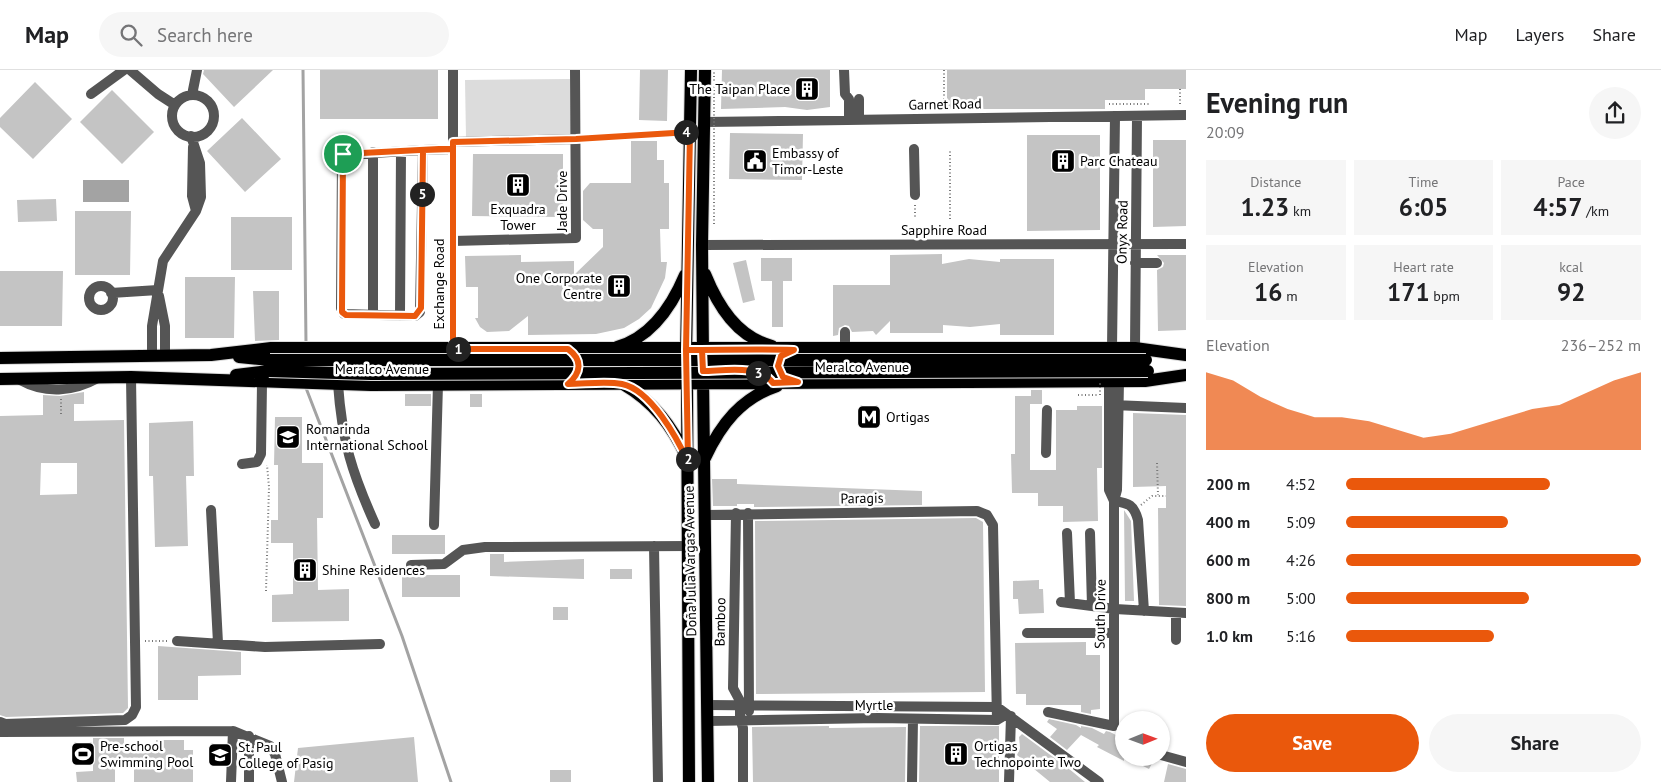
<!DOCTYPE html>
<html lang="en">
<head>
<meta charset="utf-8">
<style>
  :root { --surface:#fff; --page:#f6f6f6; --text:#202124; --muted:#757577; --line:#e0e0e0; --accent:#ea580c }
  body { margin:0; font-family:"PT Sans",sans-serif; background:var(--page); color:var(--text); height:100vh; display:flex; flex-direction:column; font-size:19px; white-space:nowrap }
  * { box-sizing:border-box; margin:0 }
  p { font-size:16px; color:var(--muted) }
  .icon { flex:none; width:28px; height:28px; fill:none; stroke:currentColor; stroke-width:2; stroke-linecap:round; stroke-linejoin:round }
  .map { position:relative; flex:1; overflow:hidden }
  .panel { display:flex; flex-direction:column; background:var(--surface); width:475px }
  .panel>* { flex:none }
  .needle { width:32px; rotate:89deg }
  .tools { position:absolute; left:1115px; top:641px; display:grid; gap:10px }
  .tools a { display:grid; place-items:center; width:55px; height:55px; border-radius:50%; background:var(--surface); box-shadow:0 1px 4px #0004; font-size:25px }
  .pin { position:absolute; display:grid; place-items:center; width:42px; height:42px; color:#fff; margin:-21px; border:2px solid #fff; border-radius:50%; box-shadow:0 1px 5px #0007 }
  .km { position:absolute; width:25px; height:25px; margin:-12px; border-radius:50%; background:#222; color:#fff; font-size:14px; line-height:25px; text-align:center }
  .round { display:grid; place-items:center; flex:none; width:52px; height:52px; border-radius:26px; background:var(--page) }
  .summary { display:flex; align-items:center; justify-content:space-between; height:85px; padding:0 20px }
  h1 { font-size:28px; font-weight:700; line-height:38px }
  .figures { display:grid; grid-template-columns:repeat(3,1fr); gap:8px; height:85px; padding:5px 20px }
  .figures div { display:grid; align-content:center; border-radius:0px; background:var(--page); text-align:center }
  .figures b { font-size:25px; font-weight:700 }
  .figures small { font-size:14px; font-weight:400 }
  .figures p { font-size:14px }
  .chart { height:140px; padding:10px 20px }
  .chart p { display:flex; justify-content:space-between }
  .chart svg { width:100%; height:90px; margin-top:5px; fill:var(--accent); opacity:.7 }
  .button { display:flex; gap:10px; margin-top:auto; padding:10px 20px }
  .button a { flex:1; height:58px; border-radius:30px; background:var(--accent); color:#fff; font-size:20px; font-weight:700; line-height:58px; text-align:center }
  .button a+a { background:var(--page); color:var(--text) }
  ul { padding:0 20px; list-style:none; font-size:16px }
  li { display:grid; grid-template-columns:80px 60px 1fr; align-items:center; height:38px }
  li i { height:12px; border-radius:6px; background:var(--accent) }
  header { display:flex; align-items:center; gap:30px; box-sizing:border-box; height:70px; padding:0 25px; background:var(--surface); border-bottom:1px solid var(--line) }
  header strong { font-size:24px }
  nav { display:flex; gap:28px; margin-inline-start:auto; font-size:18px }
  .search { width:350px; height:45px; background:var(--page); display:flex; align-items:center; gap:12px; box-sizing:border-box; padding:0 18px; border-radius:28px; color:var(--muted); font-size:19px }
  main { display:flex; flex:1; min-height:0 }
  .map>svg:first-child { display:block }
  .green { fill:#dcdcdc }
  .water { fill:#a3a3a3 }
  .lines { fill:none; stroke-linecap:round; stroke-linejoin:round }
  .stream { stroke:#a3a3a3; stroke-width:3 }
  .building { fill:#c4c4c4; fill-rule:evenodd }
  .major-casing { stroke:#dbdbdb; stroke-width:14 }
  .path { stroke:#777; stroke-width:2; stroke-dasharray:1 2.5; stroke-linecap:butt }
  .minor { stroke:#555; stroke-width:10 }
  .major { stroke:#000; stroke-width:12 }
  .major-bridge-casing { stroke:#dbdbdb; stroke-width:14; stroke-linecap:butt }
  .path-bridge { stroke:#777; stroke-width:2; stroke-dasharray:1 2.5; stroke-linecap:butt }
  .major-bridge { stroke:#000; stroke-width:12 }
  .route-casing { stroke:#fff; stroke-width:10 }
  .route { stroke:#ea580c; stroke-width:6 }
  .labels { text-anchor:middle; stroke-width:5; stroke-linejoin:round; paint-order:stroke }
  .poi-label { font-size:14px; fill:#000; stroke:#fff; text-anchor:start }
  .street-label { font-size:14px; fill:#000; stroke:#fff }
</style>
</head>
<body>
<header>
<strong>Map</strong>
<div class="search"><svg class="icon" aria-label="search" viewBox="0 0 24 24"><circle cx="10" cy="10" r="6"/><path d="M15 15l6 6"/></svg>Search here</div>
<nav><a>Map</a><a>Layers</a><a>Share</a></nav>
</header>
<main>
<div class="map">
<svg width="1186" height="712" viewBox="0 0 1186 712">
  <rect width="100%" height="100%" fill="#fff"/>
  <!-- green -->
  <path class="green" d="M570 9 571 66 466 68 465 10Z"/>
  <!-- water -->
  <path class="water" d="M83 110H129V132H83Z"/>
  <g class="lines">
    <!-- stream -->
    <path class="stream" d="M303 0 306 274
      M306 318 402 566 451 712"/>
  </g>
  <!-- building -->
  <path class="building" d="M204 0H273L234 37 203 4Z
    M320 0H438V49H320Z
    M640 0H668L667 51 639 50Z
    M722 0H830V37L807 40 785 37 721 39Z
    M947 0H1186V19H1145V30H1105V39H947Z
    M35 12 72 49 33 89 0 57V48Z
    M112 20 154 62 122 94 80 52Z
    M242 48 281 89 245 122 207 81Z
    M730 63 803 64 802 110 729 109Z
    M1027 65H1100V160L1027 161Z
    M1153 70H1186V156L1153 157Z
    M631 71H657V90H664V113H669V159H660L661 192H667L665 208 651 238 639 249 624 258 596 264 528 265V246L509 261 487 262 480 257 475 248H478V217H466L465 186 521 185V192L574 191V205L603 177V159H593L583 150V121L590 113H631Z
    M473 84H563V147L472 146Z
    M56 129 57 151 18 152 17 130Z
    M75 141H131L130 205H75Z
    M231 147H292V200H231Z
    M942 184V194L969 189 1000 192V189H1054V265H1000V254L970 257 943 255V263H890V251L876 265 873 261 852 262 849 256 845 255 839 258 838 265 833 266V215H890V185Z
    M1157 185H1186V260L1158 261 1157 200 1163 197 1164 193Z
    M761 188H792V211H783V257H772V211H761Z
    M746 190 755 230 743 233 733 193Z
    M0 201H63L62 256H0Z
    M185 207H235L234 268H185Z
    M253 221H279V270L255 271Z
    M1031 320H1042V334H1030V400H1056V340H1077V336H1102V398H1097L1098 451 1063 452V436H1038V423H1012L1011 384H1015V326H1031Z
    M84 322V334H74V351L124 350 128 638 123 643 6 647 0 645V346L43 345V325L60 326ZM41 393H77V424L40 425Z
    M405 324H431V336H405Z
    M470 324H482V337H470Z
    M1133 343 1186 345V536L1159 535 1158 438H1166V416L1133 417Z
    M275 347H302V393H323V448H317L318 520 349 519V551L272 552V525L293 524V473H271V450H278V395H274Z
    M193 351 194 406H186L188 476 155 477 153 406H149V353Z
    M712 409H737V414L922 421V435L754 437V434H737V436H713Z
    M1124 440 1131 451 1134 531H1125Z
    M976 448 983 452 985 622 756 624 755 451Z
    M392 465H445V484H392Z
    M490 484H504V492L584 489V509L490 506Z
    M610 499H632V509H610Z
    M402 505H460V527H402Z
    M1039 510V519H1043L1044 543 1019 544 1018 529H1013V511Z
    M553 537H568V550H553Z
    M1086 572V585H1100V639L1091 640V644L1081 642V635H1026V624H1016L1015 573Z
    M158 576 241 582V605L198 606V630H158Z
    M1049 649 1076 655 1081 658V656L1092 658 1104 664 1106 661 1110 662 1124 669V691L1097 677 1099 675 1081 665 1067 680 1050 667 1057 659 1047 652Z
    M829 656V658L906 657 905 712H753L752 657Z
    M920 656H999V712H919Z
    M1022 664 1068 698 1085 712H1050L1017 685 1020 678 1019 667Z
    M414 667 418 712H294L298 678Z
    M93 668H124V682L156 681V670H184V680H193V712H134V692H115V712H77L76 702 93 701Z
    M1127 688H1155L1149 699Z
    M1168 694 1186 699V712H1164Z
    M550 700H571V712H550Z"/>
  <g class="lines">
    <defs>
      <path id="major" d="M705 204C718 236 737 267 772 276
        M617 277C652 267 672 236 685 205
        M239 287 270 290
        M686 287 691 0
        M703 287 702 175 705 0
        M0 288 211 285 271 278H1135L1186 285
        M236 305 269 301
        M687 307 689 712
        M703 307 708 712
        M0 309 131 307 371 315 1145 311 1186 305
        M623 314C654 332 672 356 687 388
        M705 388C721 354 741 328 777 316"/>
    </defs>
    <!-- major casing -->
    <use href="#major" class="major-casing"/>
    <!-- path -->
    <path class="path" d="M944 0V38
      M1109 34H1149
      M1180 34V19
      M585 68 678 62
      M915 135V149
      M950 149V80
      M1078 325H1098
      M61 329V345
      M1157 393 1158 425
      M1141 435 1152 426H1166
      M266 521 269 417 267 395
      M145 571H168"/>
    <!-- minor -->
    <path class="minor" d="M130 0 158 24 175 35
      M844 0 845 24 849 29V49
      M91 24 124 0
      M192 25 197 0
      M172 46a21 21 0 1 1 42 0a21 21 0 1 1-42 0Z
      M859 29V49
      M705 52 1186 45
      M453 72 576 69
      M193 77 192 126 196 141
      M914 79 915 125
      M423 80 342 85 341 238 344 244 415 246 420 242 423 80 453 79
      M453 171 576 168 575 0
      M702 175 1186 174
      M1135 193H1157
      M89 228a12 12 0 1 1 24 0a12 12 0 1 1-24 0Z
      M111 223 158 220
      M159 226 165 256V286
      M373 245V82
      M400 246 401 81
      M1112 278 1115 46
      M1135 278 1137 46
      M453 279V0
      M845 280V262
      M152 286V256L163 191 196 141 201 127 200 93 191 66
      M20 310C45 324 73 322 98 308
      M1109 311V420L1114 431
      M338 314C342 371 352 403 375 454
      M1113 335 1186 338
      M1046 383 1047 340
      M242 394 257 392 261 384 262 313
      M1114 431C1129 433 1134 435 1138 450L1144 541
      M211 440 218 573
      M736 443 733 618 740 631V649L743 658V712
      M748 443 749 641
      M705 445 977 441 987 445 993 455 997 650
      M434 455 438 314
      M1067 463 1070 533
      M1090 463 1092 536
      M654 476 658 712
      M411 495 444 494 463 480 485 477 689 476
      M1061 532 1115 539 1186 543
      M1027 563H1114
      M1176 570V543
      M177 571 265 577 380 574
      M707 635 997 637 1099 712
      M1048 642 1114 656V431L1117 420 1119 311
      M707 651 878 648 997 650 1002 647
      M0 652 5 654 125 650 132 645 136 637 131 307
      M0 662 233 661 270 676 275 684 282 712
      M1161 685 1186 692
      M231 712 233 661
      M249 712V666
      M912 712 913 649
      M1009 712 1011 646"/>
    <!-- major -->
    <use href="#major" class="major"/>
    <defs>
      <path id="major-bridge" d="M270 290H1146
        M269 301 371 304 1148 301"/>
    </defs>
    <!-- major-bridge casing -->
    <use href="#major-bridge" class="major-bridge-casing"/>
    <!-- path-bridge -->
    <path class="path-bridge" d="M714 154V0
      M1100 325V312"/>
    <!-- major-bridge -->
    <use href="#major-bridge" class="major-bridge"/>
  </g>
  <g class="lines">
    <defs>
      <path id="route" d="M343 84 439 79H453V279H568C583 290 581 303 568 314 585 314 606 311 622 314 651 320 677 368 688 392L686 280C722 280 758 279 794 280L781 286 778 296 783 307 798 312 773 313C760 294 723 301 703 301L702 280H686L690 62 576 69 453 72V79L423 80 421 238 415 246 346 245 342 242 343 84"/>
    </defs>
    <!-- route casing -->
    <use href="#route" class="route-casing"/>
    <!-- route -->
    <use href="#route" class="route"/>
  </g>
  <!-- icons -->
  <defs>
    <symbol id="building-square" viewBox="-11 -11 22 22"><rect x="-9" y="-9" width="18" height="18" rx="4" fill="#000" stroke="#fff"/><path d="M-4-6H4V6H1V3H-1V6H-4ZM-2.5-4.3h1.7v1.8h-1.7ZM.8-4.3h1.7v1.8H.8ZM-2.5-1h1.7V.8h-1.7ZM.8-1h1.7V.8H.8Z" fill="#fff"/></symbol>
    <symbol id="civic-square" viewBox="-11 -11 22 22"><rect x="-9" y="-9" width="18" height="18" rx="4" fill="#000" stroke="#fff"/><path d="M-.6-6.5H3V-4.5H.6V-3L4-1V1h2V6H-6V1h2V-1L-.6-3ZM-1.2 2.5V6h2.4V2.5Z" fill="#fff"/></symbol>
    <symbol id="metro-square" viewBox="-11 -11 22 22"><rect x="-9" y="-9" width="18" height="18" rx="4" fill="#000" stroke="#fff"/><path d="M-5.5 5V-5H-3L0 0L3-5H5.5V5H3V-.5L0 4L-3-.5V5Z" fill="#fff"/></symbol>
    <symbol id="school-square" viewBox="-11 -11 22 22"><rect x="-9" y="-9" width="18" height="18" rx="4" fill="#000" stroke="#fff"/><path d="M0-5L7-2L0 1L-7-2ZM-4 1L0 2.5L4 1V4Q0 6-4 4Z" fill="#fff"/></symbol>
    <symbol id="stadium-square" viewBox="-11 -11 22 22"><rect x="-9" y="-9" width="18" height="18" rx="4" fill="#000" stroke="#fff"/><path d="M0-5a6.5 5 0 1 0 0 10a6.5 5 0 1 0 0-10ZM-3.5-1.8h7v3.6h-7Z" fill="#fff"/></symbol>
    <symbol id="university-square" viewBox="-11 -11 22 22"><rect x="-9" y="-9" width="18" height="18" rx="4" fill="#000" stroke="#fff"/><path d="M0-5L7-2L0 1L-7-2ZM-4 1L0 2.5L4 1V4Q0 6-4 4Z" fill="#fff"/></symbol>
  </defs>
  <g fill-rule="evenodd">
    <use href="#building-square" x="793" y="5" width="28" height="28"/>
    <use href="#civic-square" x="741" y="77" width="28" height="28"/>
    <use href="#building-square" x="1049" y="77" width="28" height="28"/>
    <use href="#building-square" x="504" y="101" width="28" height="28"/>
    <use href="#building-square" x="605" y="202" width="28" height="28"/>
    <use href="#metro-square" x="855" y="333" width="28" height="28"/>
    <use href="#school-square" x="274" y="353" width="28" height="28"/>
    <use href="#building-square" x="291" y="486" width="28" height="28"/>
    <use href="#stadium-square" x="69" y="670" width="28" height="28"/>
    <use href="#building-square" x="942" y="670" width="28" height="28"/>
    <use href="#university-square" x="206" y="671" width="28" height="28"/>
  </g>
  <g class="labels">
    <!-- poi labels -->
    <g class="poi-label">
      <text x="790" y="24" text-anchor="end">The Taipan Place</text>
      <text x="772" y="88">Embassy of<tspan x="772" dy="16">Timor-Leste</tspan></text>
      <text x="1080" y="96">Parc Chateau</text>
      <text x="518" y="144" text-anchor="middle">Exquadra<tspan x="518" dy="16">Tower</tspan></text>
      <text x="602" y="213" text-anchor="end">One Corporate<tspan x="602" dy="16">Centre</tspan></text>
      <text x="886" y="352">Ortigas</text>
      <text x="306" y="364">Romarinda<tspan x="306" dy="16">International School</tspan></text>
      <text x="322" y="505">Shine Residences</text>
      <text x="100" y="681">Pre-school<tspan x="100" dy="16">Swimming Pool</tspan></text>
      <text x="974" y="681">Ortigas<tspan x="974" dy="16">Technopointe Two</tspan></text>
      <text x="238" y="682">St. Paul<tspan x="238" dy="16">College of Pasig</tspan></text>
    </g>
    <!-- street labels -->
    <g class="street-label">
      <text transform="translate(945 34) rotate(-1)" y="5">Garnet Road</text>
      <text transform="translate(562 131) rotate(-90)" y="5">Jade Drive</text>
      <text x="944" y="165">Sapphire Road</text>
      <text transform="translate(1122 162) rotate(-89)" y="5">Onyx Road</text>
      <text transform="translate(439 214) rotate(-90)" y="5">Exchange Road</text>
      <text x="862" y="302">Meralco Avenue</text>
      <text x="382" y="304">Meralco Avenue</text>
      <text transform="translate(862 428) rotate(-1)" y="5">Paragis</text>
      <text transform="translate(690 491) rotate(-91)" y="5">Doña Julia Vargas Avenue</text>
      <text transform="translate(1100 544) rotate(-89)" y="5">South Drive</text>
      <text transform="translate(720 552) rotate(-89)" y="5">Bamboo</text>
      <text x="874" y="640">Myrtle</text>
    </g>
  </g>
</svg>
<div class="tools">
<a><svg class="needle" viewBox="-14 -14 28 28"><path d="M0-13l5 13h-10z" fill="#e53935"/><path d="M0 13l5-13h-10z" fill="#757577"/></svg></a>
</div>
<div class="pin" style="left:343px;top:84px;background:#1e9e55"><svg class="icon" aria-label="arrive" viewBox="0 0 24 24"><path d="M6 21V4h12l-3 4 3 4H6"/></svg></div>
<b class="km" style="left:458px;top:279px">1</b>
<b class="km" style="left:688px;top:389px">2</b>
<b class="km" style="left:758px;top:303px">3</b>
<b class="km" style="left:686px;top:62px">4</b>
<b class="km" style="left:422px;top:124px">5</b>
</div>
<section class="panel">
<div class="summary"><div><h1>Evening run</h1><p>20:09</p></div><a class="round"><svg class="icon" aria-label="share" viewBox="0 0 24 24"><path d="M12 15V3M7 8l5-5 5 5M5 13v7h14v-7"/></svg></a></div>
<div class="figures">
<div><p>Distance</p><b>1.23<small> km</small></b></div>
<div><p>Time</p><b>6:05</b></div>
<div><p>Pace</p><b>4:57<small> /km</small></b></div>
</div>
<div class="figures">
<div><p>Elevation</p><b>16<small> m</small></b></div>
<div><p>Heart rate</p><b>171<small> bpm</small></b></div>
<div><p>kcal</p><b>92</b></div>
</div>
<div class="chart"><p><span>Elevation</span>236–252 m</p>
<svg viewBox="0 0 160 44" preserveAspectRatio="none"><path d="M0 44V6L10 10L20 18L30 24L40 28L50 28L60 30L70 34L80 38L90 36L100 32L110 28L120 24L130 22L140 16L150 10L160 6V44z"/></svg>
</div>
<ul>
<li><b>200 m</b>4:52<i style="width:69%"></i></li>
<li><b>400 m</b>5:09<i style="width:55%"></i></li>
<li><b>600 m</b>4:26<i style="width:100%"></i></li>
<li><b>800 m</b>5:00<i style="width:62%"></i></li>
<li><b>1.0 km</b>5:16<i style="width:50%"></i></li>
</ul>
<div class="button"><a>Save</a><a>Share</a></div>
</section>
</main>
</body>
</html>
